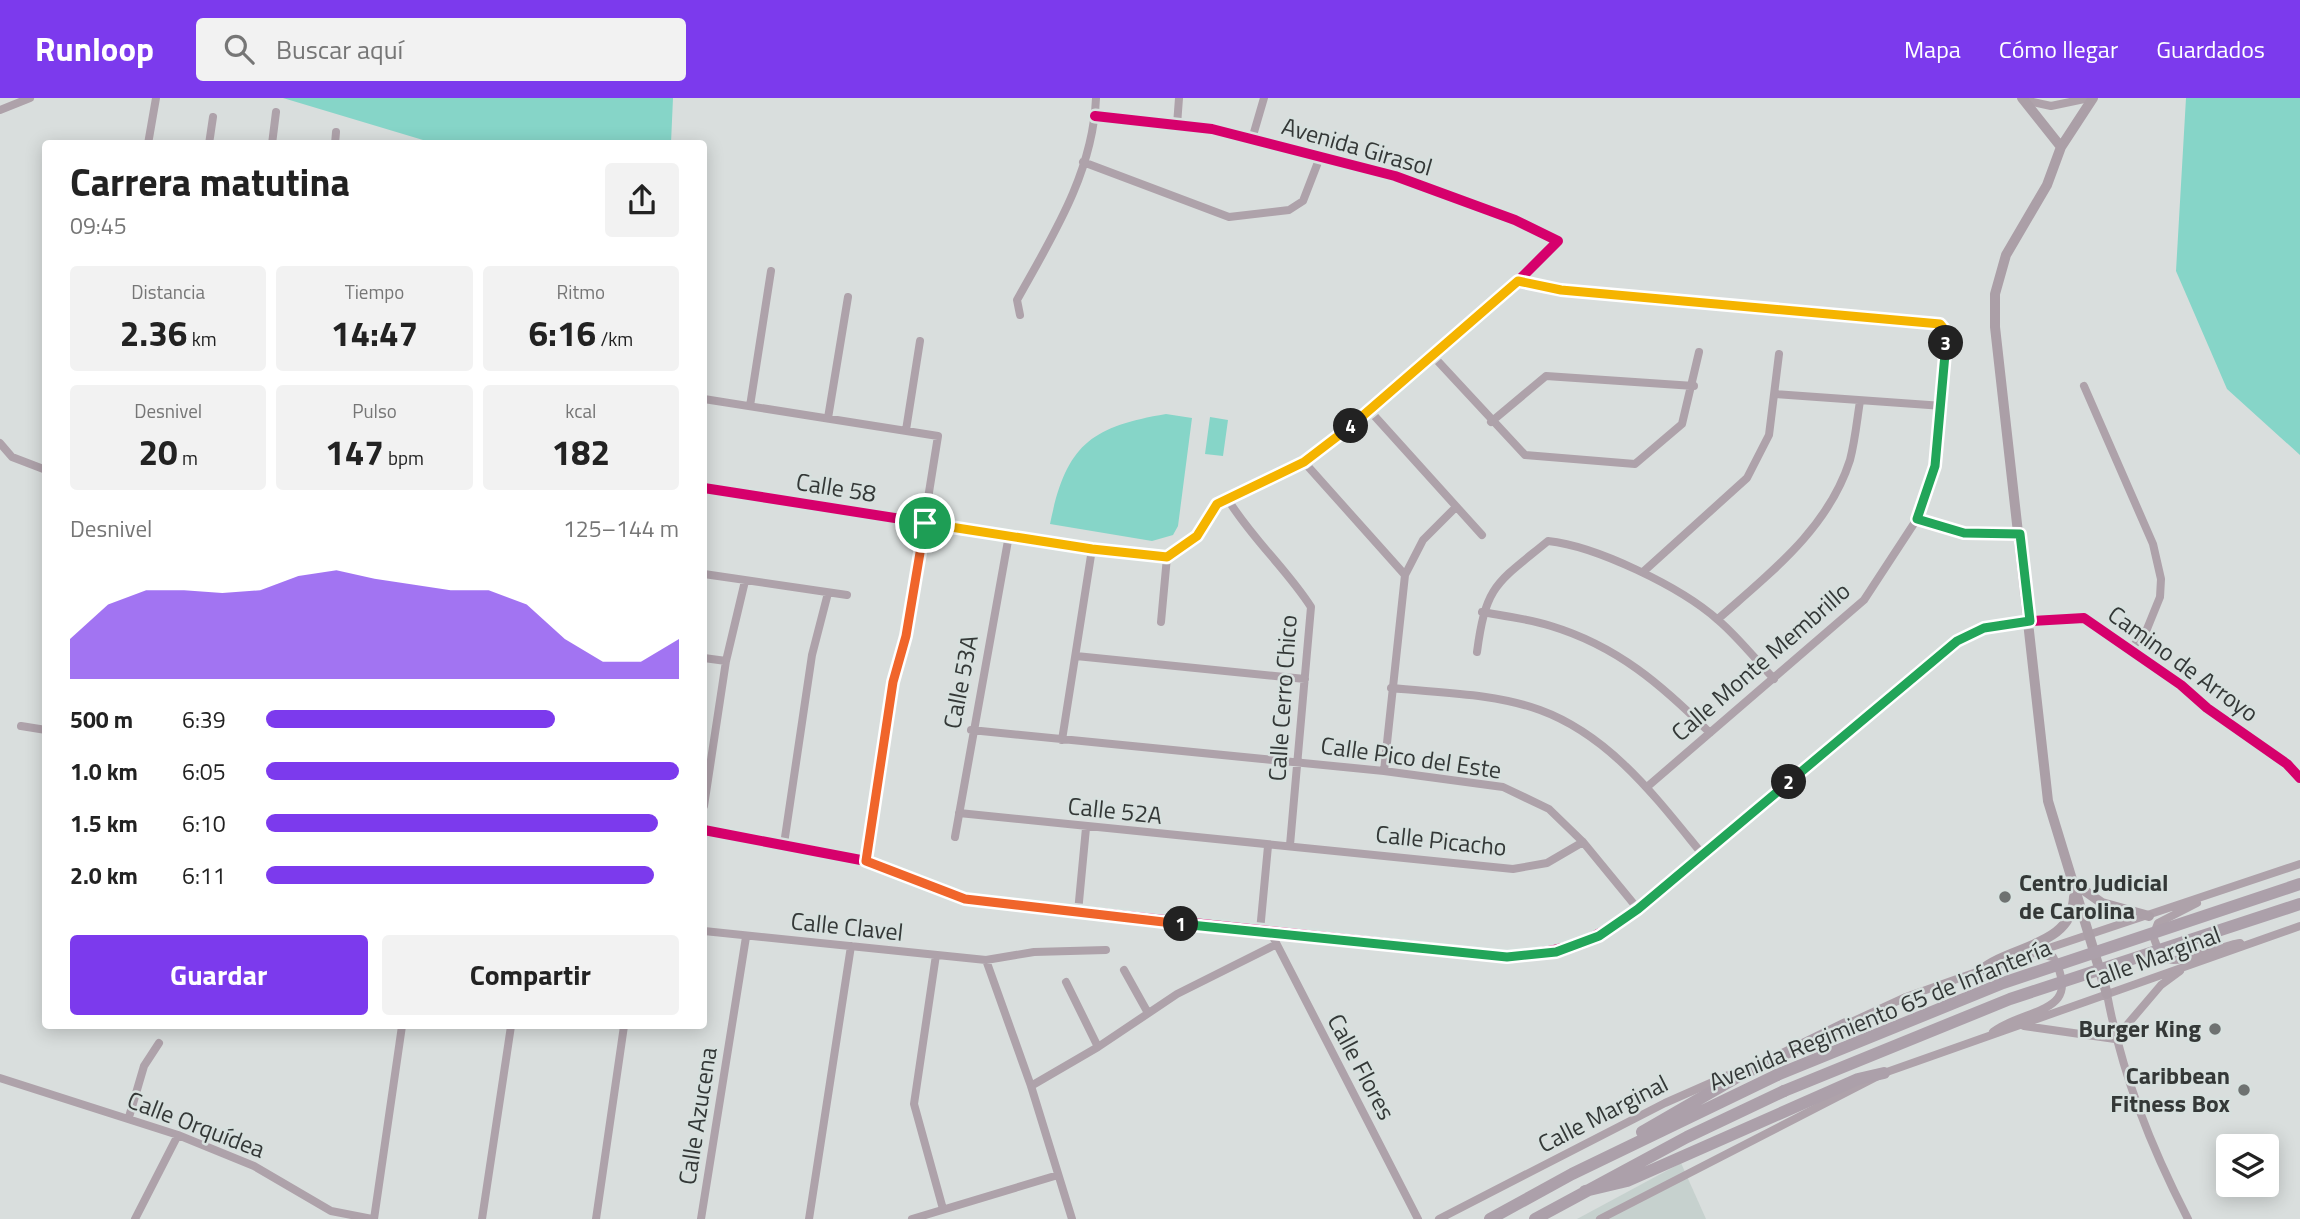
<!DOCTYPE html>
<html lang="es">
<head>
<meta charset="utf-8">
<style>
  :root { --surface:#fff; --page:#f2f2f2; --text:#222; --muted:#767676; --accent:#7c3aed }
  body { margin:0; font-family:"Titillium Web",sans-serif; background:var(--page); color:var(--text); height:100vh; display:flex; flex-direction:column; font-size:26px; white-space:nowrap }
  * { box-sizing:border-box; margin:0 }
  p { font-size:23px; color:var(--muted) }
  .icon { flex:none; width:38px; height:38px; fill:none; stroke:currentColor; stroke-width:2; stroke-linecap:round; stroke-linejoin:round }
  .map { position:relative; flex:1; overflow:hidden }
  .side { position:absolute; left:42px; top:42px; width:665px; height:889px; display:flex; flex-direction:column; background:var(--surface); border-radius:7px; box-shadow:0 4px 18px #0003 }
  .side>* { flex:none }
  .buttons { position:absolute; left:2216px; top:1036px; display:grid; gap:14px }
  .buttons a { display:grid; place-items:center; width:63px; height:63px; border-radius:7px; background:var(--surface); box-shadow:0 4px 18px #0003; font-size:35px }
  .pin { position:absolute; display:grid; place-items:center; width:60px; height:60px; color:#fff; margin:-30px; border:4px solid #fff; border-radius:50%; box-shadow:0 2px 7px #0007 }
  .km { position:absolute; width:35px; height:35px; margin:-18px; border-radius:50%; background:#222; color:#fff; font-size:19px; line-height:35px; text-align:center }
  .round { display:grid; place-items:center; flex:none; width:74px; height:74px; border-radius:7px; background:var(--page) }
  .headline { display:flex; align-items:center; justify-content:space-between; height:119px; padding:0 28px }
  h1 { font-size:38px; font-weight:700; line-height:52px }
  .figures { display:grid; grid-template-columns:repeat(3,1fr); gap:10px; height:119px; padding:7px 28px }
  .figures div { display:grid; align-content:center; border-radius:7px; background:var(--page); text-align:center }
  .figures b { font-size:35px; font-weight:700 }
  .figures small { font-size:19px; font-weight:400 }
  .figures p { font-size:19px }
  .chart { height:196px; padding:14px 28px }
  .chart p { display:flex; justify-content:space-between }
  .chart svg { width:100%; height:126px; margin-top:7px; fill:var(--accent); opacity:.7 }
  .action { display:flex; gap:14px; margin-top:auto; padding:14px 28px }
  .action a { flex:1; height:80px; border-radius:7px; background:var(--accent); color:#fff; font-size:28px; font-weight:700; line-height:80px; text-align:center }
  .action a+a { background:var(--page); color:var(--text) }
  ul { padding:0 28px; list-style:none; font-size:23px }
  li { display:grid; grid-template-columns:112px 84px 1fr; align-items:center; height:52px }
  li i { height:18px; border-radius:9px; background:var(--accent) }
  header { display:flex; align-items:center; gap:42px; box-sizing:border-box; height:98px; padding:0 35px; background:var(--accent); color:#fff }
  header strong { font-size:33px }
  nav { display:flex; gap:38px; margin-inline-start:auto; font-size:24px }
  .search { width:490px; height:63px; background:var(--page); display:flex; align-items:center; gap:18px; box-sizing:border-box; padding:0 24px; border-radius:7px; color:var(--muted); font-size:26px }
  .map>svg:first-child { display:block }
  .built { fill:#c6d1ce }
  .green { fill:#86d5c8 }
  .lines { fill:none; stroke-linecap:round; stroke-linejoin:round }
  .street { stroke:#aea2aa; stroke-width:8 }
  .secondary { stroke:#ab9fa7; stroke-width:10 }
  .primary { stroke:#aca0aa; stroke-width:12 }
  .primary-bridge { stroke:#aca0aa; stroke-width:12 }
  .cycleway-casing { stroke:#d7e0de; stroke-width:15 }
  .cycleway { stroke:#d6006c; stroke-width:10 }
  .split-1-casing { stroke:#fff; stroke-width:14 }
  .split-2-casing { stroke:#fff; stroke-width:14 }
  .split-3-casing { stroke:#fff; stroke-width:14 }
  .split-4-casing { stroke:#fff; stroke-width:14 }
  .split-5-casing { stroke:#fff; stroke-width:14 }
  .split-1 { stroke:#f0652b; stroke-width:9 }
  .split-2 { stroke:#22a559; stroke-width:9 }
  .split-3 { stroke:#22a559; stroke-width:9 }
  .split-4 { stroke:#f5b400; stroke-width:9 }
  .split-5 { stroke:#f5b400; stroke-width:9 }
  .poi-dot { fill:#6e7271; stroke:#d7e0de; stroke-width:2.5 }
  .labels { text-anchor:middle; stroke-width:5; stroke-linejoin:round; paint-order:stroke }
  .street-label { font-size:24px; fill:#343837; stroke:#d7e0de }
  .poi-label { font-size:24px; font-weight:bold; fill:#343837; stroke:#d7e0de; text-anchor:end }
</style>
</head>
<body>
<header>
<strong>Runloop</strong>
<div class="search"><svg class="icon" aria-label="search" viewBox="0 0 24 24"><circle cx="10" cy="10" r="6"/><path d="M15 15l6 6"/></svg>Buscar aquí</div>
<nav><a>Mapa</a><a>Cómo llegar</a><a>Guardados</a></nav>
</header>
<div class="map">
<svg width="2300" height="1121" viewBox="0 0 2300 1121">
  <rect width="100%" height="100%" fill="#d9dedd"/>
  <!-- built -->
  <path class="built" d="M1681 1065 1706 1121H1577Z"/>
  <!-- green -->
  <path class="green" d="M283 0H673L671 45H433Z
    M2186 0H2300V357L2227 291 2176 173Z
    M1166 316 1192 320 1178 428 1173 437 1152 443 1050 426C1066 348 1089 329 1166 316Z
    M1210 319 1228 322 1223 358 1205 356Z"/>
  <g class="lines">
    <!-- street -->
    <path class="street" d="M2024 2 2051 8 2089 0
      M0 12 30 0
      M1177 27 1179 0
      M1252 41 1264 0
      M148 46 156 0
      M209 46 213 19
      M272 46 276 14
      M335 46 336 34
      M1083 64 1229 119 1289 112 1303 103 1320 59
      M1518 183 1561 192 1940 226 1945 232 1947 254 1943 308 1935 368 1917 421 1864 502 1647 689
      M1020 217 1017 202C1052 139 1093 75 1096 0
      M1433 258 1525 357 1635 366 1682 326 1699 254
      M2084 288 2153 446 2161 481 2160 499 2147 531 2131 551
      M1776 296 1943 308
      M704 301 938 338 906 538 893 584 866 763
      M750 308 771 173
      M1370 313 1482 437
      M828 320 848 199
      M1491 324 1546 278 1694 288
      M906 332 920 243
      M0 345 12 359 46 372
      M1304 364 1405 477
      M704 390 1092 451 1167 459 1197 438 1217 406 1304 364 1370 313 1518 183 1558 143 1515 122 1395 78 1212 31 1095 18
      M1227 400C1251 440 1286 470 1311 509L1290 747
      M1917 421 1963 435 2020 437
      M1643 474 1747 380 1769 337 1779 256
      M704 476 847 497
      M1482 514C1505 518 1529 521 1551 528 1617 548 1662 587 1710 635
      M1718 521C1770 475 1828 431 1850 362 1855 343 1857 322 1860 303
      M1161 524 1167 459
      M1477 554C1486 486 1497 485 1548 443 1596 448 1681 489 1718 522 1738 539 1756 562 1774 581
      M1076 558 1305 581
      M704 560 726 563
      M1391 590C1440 595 1493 595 1540 612 1611 638 1657 701 1703 757
      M21 628 46 632
      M971 632 1384 673 1503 689 1549 711 1583 744 1638 811
      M1062 642 1092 451
      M1384 673 1405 477 1423 442 1455 410
      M704 708 726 563 745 483
      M959 715 1513 771 1547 765 1583 744
      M704 732 866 763 965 801 1507 858C1569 853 1587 846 1638 811L1957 543 1985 530 2030 523 2084 520 2181 587 2207 610 2287 666 2300 680
      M955 739 1009 437
      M784 746 812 557 828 495
      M2197 805 2158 825 2153 838C2156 845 2158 854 2163 859 2174 870 2222 847 2240 845
      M1078 814 1086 730
      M704 833 986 862 1034 854 1106 852
      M1260 833 1268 748
      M1271 835 1418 1121
      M936 857 914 1006 943 1111
      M986 862 1031 988 1072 1121
      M1998 867 2300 766
      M1124 872 1148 915
      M1066 884 1098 949
      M2107 896C2122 977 2151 1049 2188 1121
      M1845 927 1906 899 1985 871
      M2024 928 2115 941 2161 887 2180 873
      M1993 934C2025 909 2085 917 2053 859L2036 855
      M0 980 178 1037 254 1068 331 1113 372 1121
      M1031 988 1098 949 1177 896 1275 847
      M129 1019 144 968 159 945
      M135 1121 178 1037
      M374 1121 402 928
      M482 1121 511 928
      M596 1121 624 928
      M701 1121 746 839
      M809 1121 851 848
      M912 1121 1058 1077
      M1439 1121 1665 1005 1740 972
      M1600 1121 1884 975 2300 828"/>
    <!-- secondary -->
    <path class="secondary" d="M2022 0 2061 49
      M2093 0 2061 49 2047 87 2006 157 1995 196V229L2048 703 2107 896
      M2075 786 2102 805 2149 818
      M1980 873C2010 847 2072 849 2074 799"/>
    <!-- primary -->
    <path class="primary" d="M1642 1034 1739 978 1846 926
      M1585 1093 1627 1083 1858 981 1884 975
      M1490 1121 1572 1076 1777 977
      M1535 1121 1687 1039 1784 993"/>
    <!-- primary-bridge -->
    <path class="primary-bridge" d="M1777 977 2003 885 2300 786
      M1784 993 2010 901 2300 806"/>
    <defs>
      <path id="cycleway" d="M704 390 1092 451 1167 459 1197 438 1217 406 1304 364 1370 313 1518 183 1558 143 1515 122 1395 78 1212 31 1095 18
        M704 732 866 763 965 801 1507 858C1569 853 1587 846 1638 811L1957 543 1985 530 2030 523 2084 520 2181 587 2207 610 2287 666 2300 680"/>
    </defs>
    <!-- cycleway casing -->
    <use href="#cycleway" class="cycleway-casing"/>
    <!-- cycleway -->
    <use href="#cycleway" class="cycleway"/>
  </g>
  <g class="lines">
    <defs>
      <path id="split-1" d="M925 425 906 538 893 584 866 763 965 801 1181 826"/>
      <path id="split-2" d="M1181 826 1507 859 1556 854 1599 838 1638 811 1789 684"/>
      <path id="split-3" d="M1789 684 1957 543 1984 530 2030 523 2020 436 1964 435 1917 421 1935 368 1946 245"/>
      <path id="split-4" d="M1351 328 1518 183 1561 192 1940 226 1945 232 1946 245"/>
      <path id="split-5" d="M925 425 1092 451 1167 459 1197 438 1217 406 1304 364 1351 328"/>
    </defs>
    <!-- split-1 casing -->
    <use href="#split-1" class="split-1-casing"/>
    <!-- split-2 casing -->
    <use href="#split-2" class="split-2-casing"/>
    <!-- split-3 casing -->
    <use href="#split-3" class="split-3-casing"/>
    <!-- split-4 casing -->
    <use href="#split-4" class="split-4-casing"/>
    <!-- split-5 casing -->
    <use href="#split-5" class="split-5-casing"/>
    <!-- split-1 -->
    <use href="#split-1" class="split-1"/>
    <!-- split-2 -->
    <use href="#split-2" class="split-2"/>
    <!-- split-3 -->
    <use href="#split-3" class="split-3"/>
    <!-- split-4 -->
    <use href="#split-4" class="split-4"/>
    <!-- split-5 -->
    <use href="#split-5" class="split-5"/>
  </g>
  <!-- markers -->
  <g class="poi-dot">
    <circle cx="2005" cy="799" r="7"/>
    <circle cx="2215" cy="931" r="7"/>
    <circle cx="2244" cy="992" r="7"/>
  </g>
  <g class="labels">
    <!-- street labels -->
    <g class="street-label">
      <text transform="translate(1357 49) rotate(16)" y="8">Avenida Girasol</text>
      <text transform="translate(836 390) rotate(9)" y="8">Calle 58</text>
      <text transform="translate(1761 564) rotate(-41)" y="8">Calle Monte Membrillo</text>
      <text transform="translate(2183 566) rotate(36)" y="8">Camino de Arroyo</text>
      <text transform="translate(961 584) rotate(-79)" y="8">Calle 53A</text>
      <text transform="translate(1283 600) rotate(-86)" y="8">Calle Cerro Chico</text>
      <text transform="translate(1411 660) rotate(8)" y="8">Calle Pico del Este</text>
      <text transform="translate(1115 713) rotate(6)" y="8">Calle 52A</text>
      <text transform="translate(1441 743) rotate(6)" y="8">Calle Picacho</text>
      <text transform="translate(847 829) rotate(6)" y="8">Calle Clavel</text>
      <text transform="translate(2153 860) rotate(-20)" y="8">Calle Marginal</text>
      <text transform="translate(1880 917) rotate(-22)" y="8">Avenida Regimiento 65 de Infantería</text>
      <text transform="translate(1361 969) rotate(62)" y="8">Calle Flores</text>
      <text transform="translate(1603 1016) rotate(-27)" y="8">Calle Marginal</text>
      <text transform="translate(698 1018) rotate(-81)" y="8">Calle Azucena</text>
      <text transform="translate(196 1027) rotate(21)" y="8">Calle Orquídea</text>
    </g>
    <!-- poi labels -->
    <g class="poi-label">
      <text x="2019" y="793" text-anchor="start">Centro Judicial<tspan x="2019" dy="28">de Carolina</tspan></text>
      <text x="2201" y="939">Burger King</text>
      <text x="2230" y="986">Caribbean<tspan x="2230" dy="28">Fitness Box</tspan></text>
    </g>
  </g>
</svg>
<div class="buttons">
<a><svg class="icon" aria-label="layers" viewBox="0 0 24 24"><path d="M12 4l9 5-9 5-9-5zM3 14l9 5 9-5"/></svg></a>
</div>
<div class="pin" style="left:925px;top:425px;background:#1e9e55"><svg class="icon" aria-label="arrive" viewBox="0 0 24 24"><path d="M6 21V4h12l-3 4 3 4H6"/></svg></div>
<b class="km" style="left:1181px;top:826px">1</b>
<b class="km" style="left:1789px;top:684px">2</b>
<b class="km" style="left:1946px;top:245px">3</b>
<b class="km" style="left:1351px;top:328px">4</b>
<section class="side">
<div class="headline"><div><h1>Carrera matutina</h1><p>09:45</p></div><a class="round"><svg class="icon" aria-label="share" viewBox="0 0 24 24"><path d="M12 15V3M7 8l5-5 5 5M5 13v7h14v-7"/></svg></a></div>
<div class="figures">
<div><p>Distancia</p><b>2.36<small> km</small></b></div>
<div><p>Tiempo</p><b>14:47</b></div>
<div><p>Ritmo</p><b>6:16<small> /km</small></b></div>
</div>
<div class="figures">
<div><p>Desnivel</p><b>20<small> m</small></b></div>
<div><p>Pulso</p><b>147<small> bpm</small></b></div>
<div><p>kcal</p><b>182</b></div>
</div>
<div class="chart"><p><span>Desnivel</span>125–144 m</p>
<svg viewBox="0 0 160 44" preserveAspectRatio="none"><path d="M0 44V30L10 18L20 13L30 13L40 14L50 13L60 8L70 6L80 9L90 11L100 13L110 13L120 18L130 30L140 38L150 38L160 30V44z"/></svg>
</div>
<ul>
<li><b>500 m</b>6:39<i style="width:70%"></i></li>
<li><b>1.0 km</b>6:05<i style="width:100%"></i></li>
<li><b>1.5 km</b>6:10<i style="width:95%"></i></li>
<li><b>2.0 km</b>6:11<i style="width:94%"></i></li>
</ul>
<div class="action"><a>Guardar</a><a>Compartir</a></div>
</section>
</div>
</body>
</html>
